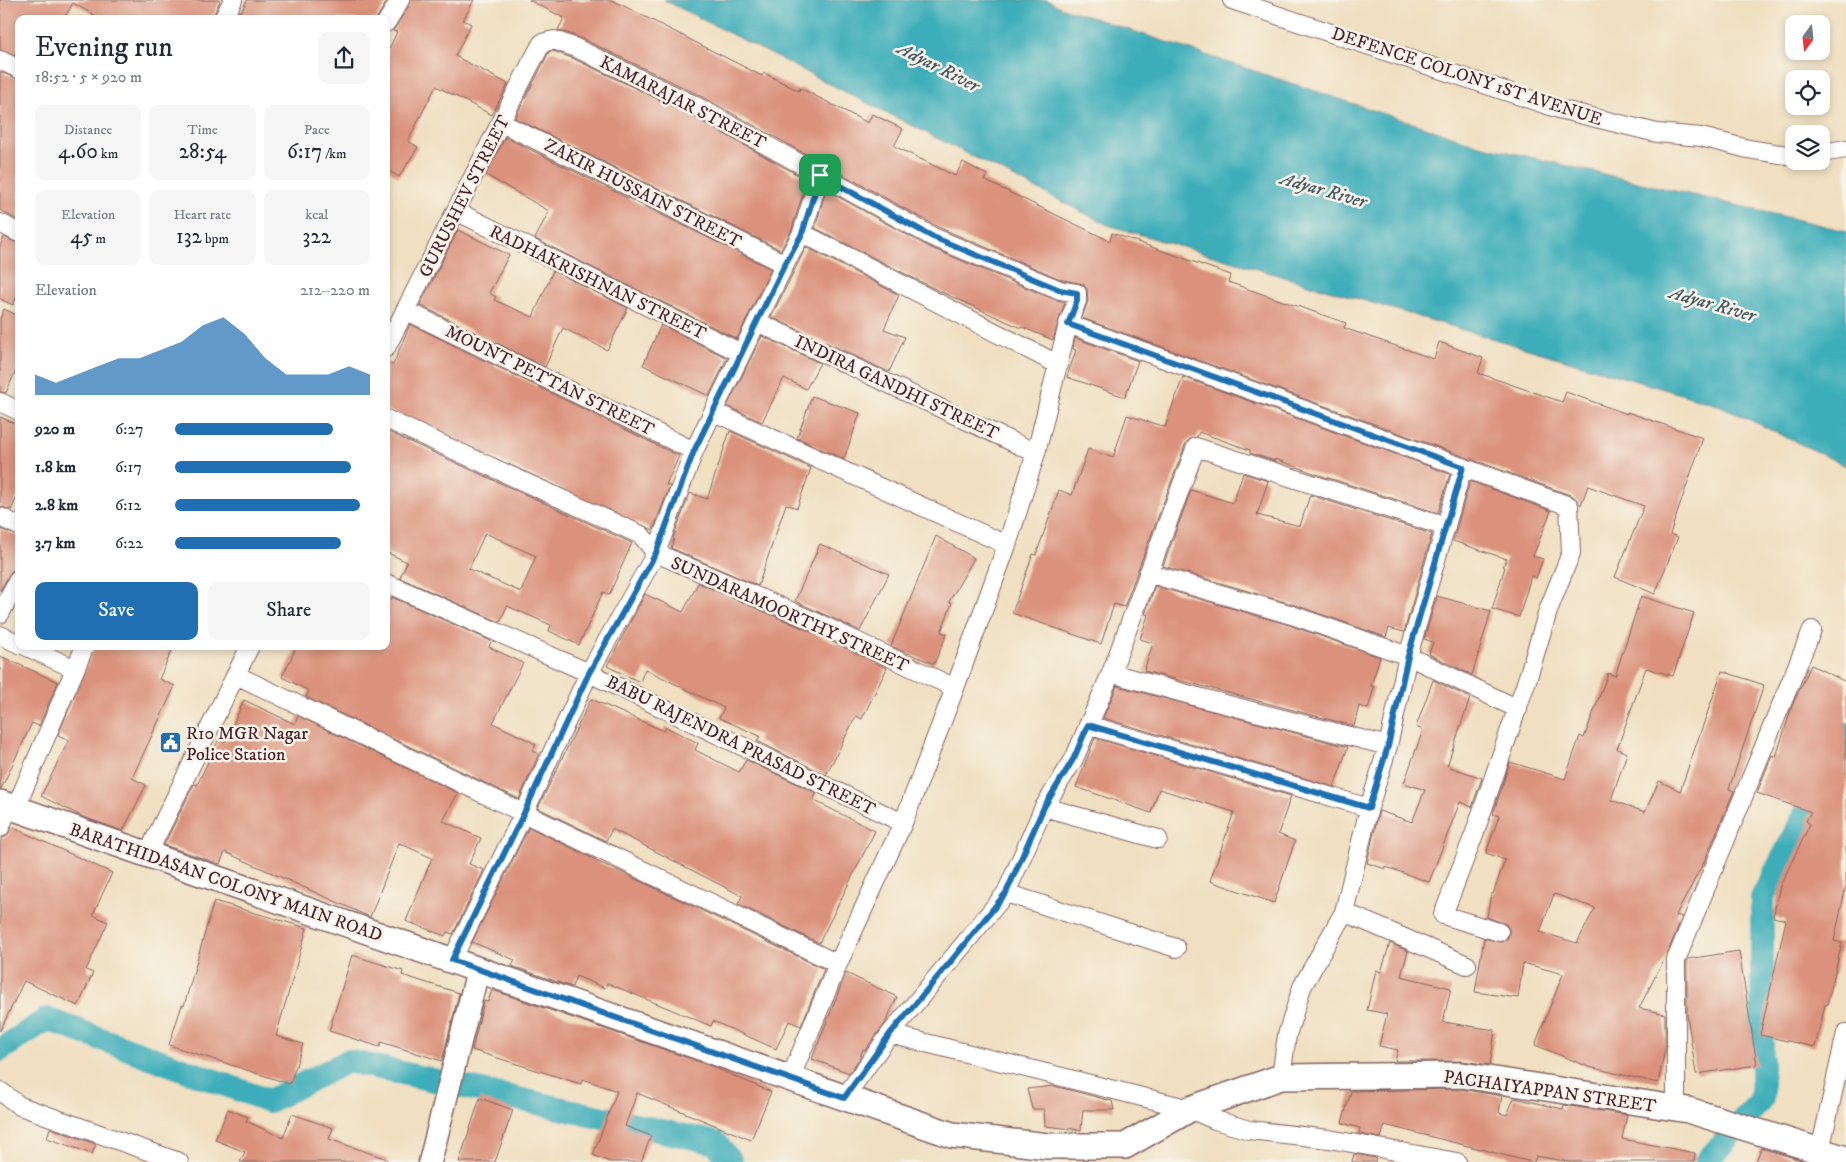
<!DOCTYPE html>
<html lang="en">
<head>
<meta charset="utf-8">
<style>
  :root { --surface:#fff; --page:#f6f6f7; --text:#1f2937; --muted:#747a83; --accent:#1f6fb2 }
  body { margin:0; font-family:"IM FELL DW Pica",serif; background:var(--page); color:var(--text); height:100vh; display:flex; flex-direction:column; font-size:19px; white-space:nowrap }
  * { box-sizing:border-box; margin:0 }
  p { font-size:16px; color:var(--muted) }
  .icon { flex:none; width:28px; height:28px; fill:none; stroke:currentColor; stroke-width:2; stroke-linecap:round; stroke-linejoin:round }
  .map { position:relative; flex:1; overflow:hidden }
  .sheet { position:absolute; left:15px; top:15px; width:375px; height:635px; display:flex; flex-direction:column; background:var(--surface); border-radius:10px; box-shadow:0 2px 8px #0003 }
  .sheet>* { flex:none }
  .needle { width:32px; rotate:195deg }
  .tools { position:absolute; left:1785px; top:15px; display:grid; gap:10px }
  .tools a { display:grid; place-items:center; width:45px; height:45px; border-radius:10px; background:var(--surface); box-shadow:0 2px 8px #0003; font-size:25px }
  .pin { position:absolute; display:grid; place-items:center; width:42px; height:42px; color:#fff; margin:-21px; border-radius:10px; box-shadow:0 2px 8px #0006 }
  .round { display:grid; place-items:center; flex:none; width:52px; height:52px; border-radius:10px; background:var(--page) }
  .summary { display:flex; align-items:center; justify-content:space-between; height:85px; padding:0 20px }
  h1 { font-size:28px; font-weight:600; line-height:38px }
  .metrics { display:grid; grid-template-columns:repeat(3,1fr); gap:8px; height:85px; padding:5px 20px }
  .metrics div { display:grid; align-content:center; border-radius:10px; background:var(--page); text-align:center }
  .metrics b { font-size:21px; font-weight:600 }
  .metrics small { font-size:14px; font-weight:400 }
  .metrics p { font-size:14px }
  .chart { height:140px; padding:10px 20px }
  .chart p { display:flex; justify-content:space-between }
  .chart svg { width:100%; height:90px; margin-top:5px; fill:var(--accent); opacity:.7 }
  .primary-button { display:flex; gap:10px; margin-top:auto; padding:10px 20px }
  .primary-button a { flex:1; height:58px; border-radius:10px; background:var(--accent); color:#fff; font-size:20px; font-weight:600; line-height:58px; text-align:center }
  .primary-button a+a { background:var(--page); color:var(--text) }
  ul { padding:0 20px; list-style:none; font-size:16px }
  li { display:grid; grid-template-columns:80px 60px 1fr; align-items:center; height:38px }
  li i { height:12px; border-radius:6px; background:var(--accent) }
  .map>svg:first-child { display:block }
  .water { fill:#3eaeb9; stroke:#446672 }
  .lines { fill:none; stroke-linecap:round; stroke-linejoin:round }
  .canal { stroke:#3eaeb9; stroke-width:24 }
  .building { fill:#da927c; fill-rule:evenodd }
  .minor-casing { stroke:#84625f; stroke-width:20 }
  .tertiary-casing { stroke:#84625f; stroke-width:25 }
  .secondary-casing { stroke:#84625f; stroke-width:28 }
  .minor { stroke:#fff; stroke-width:18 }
  .tertiary { stroke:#fff; stroke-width:22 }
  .secondary { stroke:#fff; stroke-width:25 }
  .route-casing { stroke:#fff; stroke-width:10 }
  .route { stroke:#1f6fb2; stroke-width:6 }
  .labels { text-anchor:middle; stroke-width:5; stroke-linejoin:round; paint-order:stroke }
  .street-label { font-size:18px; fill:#4a1f2b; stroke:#f7f3e8 }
  .poi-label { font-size:18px; fill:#4a1f2b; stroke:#f7f3e8; text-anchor:start }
  .water-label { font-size:19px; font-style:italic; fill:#455864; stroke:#f7f3e8 }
</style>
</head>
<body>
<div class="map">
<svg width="1846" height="1162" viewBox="0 0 1846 1162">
  <rect width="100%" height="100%" fill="#f7f3e8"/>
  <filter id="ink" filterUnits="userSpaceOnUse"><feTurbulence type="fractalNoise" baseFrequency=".02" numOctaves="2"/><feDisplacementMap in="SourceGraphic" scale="10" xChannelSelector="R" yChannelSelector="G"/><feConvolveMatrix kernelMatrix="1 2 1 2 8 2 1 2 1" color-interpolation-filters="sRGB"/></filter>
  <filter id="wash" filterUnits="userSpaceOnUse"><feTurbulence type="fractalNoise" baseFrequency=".0096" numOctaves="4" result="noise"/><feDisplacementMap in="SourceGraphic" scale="20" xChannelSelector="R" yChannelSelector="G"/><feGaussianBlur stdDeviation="1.12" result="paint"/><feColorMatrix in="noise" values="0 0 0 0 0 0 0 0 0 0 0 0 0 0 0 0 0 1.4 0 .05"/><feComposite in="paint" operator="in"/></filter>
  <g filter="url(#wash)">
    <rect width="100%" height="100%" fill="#f0dfc0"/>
    <!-- water -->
    <path class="water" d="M664 0H1047L1060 7 1479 145 1846 231V466L1721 406 1108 225Z"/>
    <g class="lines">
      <!-- canal -->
      <path class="canal" d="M0 1050 47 1019 269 1101 348 1061 716 1143 731 1162
        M1706 1162 1762 1099V898L1846 735"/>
    </g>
    <g id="blocks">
      <!-- building -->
      <path class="building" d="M0 0H218L220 1 212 19H101L73 3 64 19H19V57L0 50Z
        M247 0H388L376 19H235L239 11 241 12Z
        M411 0H474L463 20 471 24 455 56 508 84 492 115 436 86 408 141 418 147 399 177 386 169V55L397 32 393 31 409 6Z
        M529 0H612L762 76 764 73 799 91 800 88 868 123 872 114 903 129 894 146 955 176 963 162 987 175 984 180 1110 241 1112 233 1231 275 1228 282 1346 323 1344 328 1434 359 1439 342 1483 358 1478 373 1562 402 1566 392 1627 414V412L1703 438 1670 534 1678 537 1655 594 1615 577 1644 506 1588 486 1581 505 1573 496 1082 318 1088 301 1087 289 1083 284 1063 280 938 227 695 93 581 38 558 30 564 18Z
        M553 51 572 58 685 112 807 180 792 229 781 250 515 118 549 52Z
        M0 72 19 79V221L0 210Z
        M505 137 771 269 737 339 535 239 549 211 486 175Z
        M826 190 929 247 1056 300 1065 302 1053 340 1022 327 1021 328 937 290 815 228Z
        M458 230 509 255 489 293 496 297 494 300 533 317 553 271 628 308 607 350 563 328 545 367 420 305Z
        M4 237 19 244V292L13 305 0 299V246Z
        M806 247 899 295 884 329 905 337 889 372 771 317Z
        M4 309 19 316V363L6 393 0 392V319Z
        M410 324 679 456 666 485 670 486 653 530 386 409V362L393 365Z
        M661 325 727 358 709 396 643 365Z
        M762 336 820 363 806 389 784 378 762 422 727 406Z
        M1075 338 1138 361 1125 397 1067 377 1076 350 1073 349Z
        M1183 377 1450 474 1438 513 1316 474 1275 459V461L1250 453V450L1199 432 1197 437 1190 439 1186 443 1124 607 1114 604 1101 644 1012 613 1033 554 1036 555 1059 490 1072 495 1088 449 1113 458 1127 415 1165 427Z
        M812 396 860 413 844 459 797 438Z
        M0 417 19 425V493L11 510 0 506Z
        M386 431 632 543 609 595 603 592 579 645 549 631 551 625 507 606 500 622 400 578 407 562 386 552ZM485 533 536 556 521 592 469 569Z
        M730 431 811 468 797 508 786 504 758 586 671 548 674 539 673 538 690 493 707 499Z
        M1243 473 1268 481 1257 515 1300 526 1310 495 1432 534 1404 632 1389 628 1386 637 1295 605 1163 566 1191 490 1233 503Z
        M1470 481 1551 511 1533 556 1543 559 1536 578 1531 576 1519 617 1492 609 1505 567 1503 566 1507 559 1453 541Z
        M0 529 19 536V563L16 568 10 573 0 591Z
        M936 536 974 558 949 602 952 603 941 632 947 634 934 664 891 646Z
        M820 544 889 574 860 631 795 601Z
        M698 583 816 634 887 668 862 719 856 716 826 775 757 741 760 736 719 718 724 708 645 669 640 682 607 666 645 594 683 612Z
        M1155 586 1289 625 1380 657 1371 686 1374 687 1368 709 1359 706 1354 726 1144 671 1153 643 1140 639 1148 615 1145 614Z
        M1437 596 1491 611 1472 675 1429 654 1433 642 1424 639Z
        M1641 596 1694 613 1673 676 1646 668 1617 749 1627 753 1611 800 1645 812 1659 781 1680 791 1722 671 1764 685 1729 789 1734 791 1705 860 1676 915 1682 917 1669 950 1639 1008 1665 1014V1050L1658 1083 1589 1067 1535 1045 1563 974 1523 963 1518 998 1475 992 1484 938 1501 942 1507 939 1509 935V929L1506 924 1487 917 1491 894H1493L1505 860 1486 853 1499 816 1493 814 1510 762 1565 779 1580 736 1584 738 1608 673 1615 676ZM1554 894 1595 908 1577 943 1540 932Z
        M392 597 491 641 489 647 523 663 493 723 536 744 533 751 539 754 519 799 306 697 309 691 282 677 297 646H386V598L391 600Z
        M95 646H174L159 679 175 686 132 778 146 785 123 831 83 817 41 796 69 740 58 735Z
        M0 656 58 682 39 726 32 723 1 789H0Z
        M1811 665 1846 682V886L1834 941 1842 943 1827 1005H1825L1815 1047 1760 1035 1786 920 1773 917 1780 886 1810 824 1806 821 1811 812 1757 793 1772 755 1776 757 1792 706Z
        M1433 680 1470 698 1447 766 1482 778 1472 807 1460 802 1429 882 1386 867V869L1367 863 1379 811 1412 822 1425 790 1404 783 1423 730 1416 727Z
        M1117 686 1348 747 1334 787 1103 718Z
        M591 699 664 731 666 727 698 743 695 750 739 772 746 760 817 793 813 800 875 831 819 943 738 904 742 896 612 829 606 841 538 808Z
        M244 700 295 724 298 716 458 793 443 821 481 838 469 864 484 870 453 934 447 932 445 936 406 921 432 858 399 843 370 917 225 852 220 864 164 845 194 784 197 785 219 739 225 742Z
        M1095 738 1291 796 1278 834 1295 841 1274 903 1210 881 1234 812 1159 789 1151 813 1076 787Z
        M12 827 112 873 93 915 108 922 86 970 93 973 78 1006 24 981 0 1031V843L2 838 7 836Z
        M529 827 596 860V861L621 872 824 969 801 1026 789 1021 776 1049 713 1021 711 1026 607 983 605 988 576 976 572 987 512 966 515 960 472 942Z
        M214 901 307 928 276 1036 303 1044 290 1084 169 1045 182 1005 184 1006Z
        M1390 943 1408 951 1401 976 1451 988 1443 1022 1495 1030 1490 1065 1462 1061H1395L1398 1050 1379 1046 1387 1014 1367 1010 1376 970 1381 972Z
        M1739 951 1757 1065 1696 1074 1687 1014V962L1688 959Z
        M352 955 403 971 402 975 459 993 442 1061 381 1042 380 1047 329 1031Z
        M846 973 897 997 885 1024 865 1050 863 1049 860 1058 849 1073 812 1059Z
        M492 990 709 1065 771 1092 751 1140 637 1093 625 1126 651 1136 641 1162H610L593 1155 617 1091 583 1079 581 1084 472 1050 484 1001 488 1002Z
        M1054 1086 1112 1101 1114 1110H1083L1081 1130 1045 1126 1044 1109H1032L1027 1089Z
        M1461 1089 1502 1096 1499 1113 1507 1115 1514 1098 1563 1109 1564 1105 1627 1115 1622 1139 1695 1153 1694 1162H1569L1536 1156 1534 1162H1531L1385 1125 1381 1138 1359 1134 1360 1128 1342 1123 1351 1091Z
        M480 1098 513 1110 495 1162H459Z
        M228 1109 248 1117 246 1121 283 1138 292 1114 333 1128 329 1139 387 1159V1162H240L245 1152 215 1140Z
        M50 1128 96 1144 92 1154 47 1138Z
        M1761 1148 1807 1162H1756Z
        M1354 1154 1376 1158 1375 1162H1352Z"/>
    </g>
  </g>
  <g filter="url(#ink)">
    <use href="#blocks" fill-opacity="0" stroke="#84625f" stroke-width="1"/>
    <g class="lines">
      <defs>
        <path id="minor" d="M1232 0 1559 109 1657 133 1701 137 1748 149 1794 156
          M223 19 233 0
          M386 23 400 0
          M0 60 19 69
          M502 123 785 264
          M1821 153 1846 149
          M456 211 741 353
          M0 223 19 233
          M802 233 1059 365
          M405 310 694 451
          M757 322 1036 453
          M1068 324 1569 506 1571 553 1549 608 1528 677 1475 832 1443 915 1499 932
          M386 348 530 65 542 43 554 40 576 48 690 103 933 237 1060 290 1077 293V301L1068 324 1036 453 1007 545 955 688 903 823 838 964 790 1079
          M0 402 19 411
          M714 412 1007 545
          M386 419 641 535 656 553 820 624 955 688
          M0 517 19 526
          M1148 573 1292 615 1408 656 1518 709
          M386 583 589 673 903 823
          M0 614 19 578
          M0 635 19 644
          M25 646 75 669
          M1111 673 1205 699 1388 746
          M236 675 838 964
          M1088 725 1369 808
          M16 807 85 646
          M1044 807 1158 839
          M0 828 9 806
          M147 855 250 646
          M1006 893 1176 948
          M1344 912 1467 965
          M452 960 524 813 589 673 656 553 694 451 785 264 802 233 820 175
          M890 1034 1190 1109 1215 1120 1249 1130 1329 1139 1457 1162
          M1281 1077 1287 1035 1302 987 1344 912 1369 808 1388 746 1408 656 1463 467
          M0 1091 20 1106 179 1162
          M844 1098 890 1034 1006 893 1044 807 1074 759 1111 673 1196 447 1446 527
          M1676 1108V960L1812 630
          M1820 1151 1846 1033"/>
        <path id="tertiary" d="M430 1162 478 970"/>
        <path id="secondary" d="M0 803 952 1135 1048 1146H1125L1190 1109 1281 1077 1462 1075 1688 1110 1846 1159"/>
      </defs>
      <!-- minor casing -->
      <use href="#minor" class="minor-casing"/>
      <!-- tertiary casing -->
      <use href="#tertiary" class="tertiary-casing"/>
      <!-- secondary casing -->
      <use href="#secondary" class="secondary-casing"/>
      <!-- minor -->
      <use href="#minor" class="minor"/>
      <!-- tertiary -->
      <use href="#tertiary" class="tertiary"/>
      <!-- secondary -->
      <use href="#secondary" class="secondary"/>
    </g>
  </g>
  <g class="lines" filter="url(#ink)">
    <defs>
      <path id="route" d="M820 175 933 237 1060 290 1077 293V301L1068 324 1463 467 1408 656 1388 746 1369 808 1088 725 1074 758 1044 807 1006 893 952 960 890 1034 844 1098 452 960 524 813 589 673 656 553 694 451 785 264 802 234Z"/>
    </defs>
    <!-- route casing -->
    <use href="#route" class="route-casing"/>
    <!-- route -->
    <use href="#route" class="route"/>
  </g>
  <!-- icons -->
  <defs>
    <symbol id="civic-square" viewBox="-11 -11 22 22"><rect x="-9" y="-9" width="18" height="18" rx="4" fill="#1f6fb2" stroke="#f7f3e8"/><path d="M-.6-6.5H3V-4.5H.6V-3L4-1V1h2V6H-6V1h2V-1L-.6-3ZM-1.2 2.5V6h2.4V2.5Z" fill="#fff"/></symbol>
  </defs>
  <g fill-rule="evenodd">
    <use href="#civic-square" x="158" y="730" width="25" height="25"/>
  </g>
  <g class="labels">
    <!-- street labels -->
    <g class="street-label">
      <text transform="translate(1467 76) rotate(18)" y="6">DEFENCE COLONY 1ST AVENUE</text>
      <text transform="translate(683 102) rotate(27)" y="6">KAMARAJAR STREET</text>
      <text transform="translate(643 193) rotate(27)" y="6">ZAKIR HUSSAIN STREET</text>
      <text transform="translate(464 196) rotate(-63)" y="6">GURUSHEV STREET</text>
      <text transform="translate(598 282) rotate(26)" y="6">RADHAKRISHNAN STREET</text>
      <text transform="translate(550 380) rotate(26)" y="6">MOUNT PETTAN STREET</text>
      <text transform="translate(897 387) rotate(25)" y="6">INDIRA GANDHI STREET</text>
      <text transform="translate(790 614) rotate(24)" y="6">SUNDARAMOORTHY STREET</text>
      <text transform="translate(741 745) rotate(26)" y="6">BABU RAJENDRA PRASAD STREET</text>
      <text transform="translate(226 882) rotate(19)" y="6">BARATHIDASAN COLONY MAIN ROAD</text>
      <text transform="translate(1550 1091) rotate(8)" y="6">PACHAIYAPPAN STREET</text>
    </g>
    <!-- poi labels -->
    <g class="poi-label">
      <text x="186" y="739">R10 MGR Nagar<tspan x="186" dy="21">Police Station</tspan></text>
    </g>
    <!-- water labels -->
    <g class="water-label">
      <text transform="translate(939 66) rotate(27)" y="7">Adyar River</text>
      <text transform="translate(1324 189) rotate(16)" y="7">Adyar River</text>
      <text transform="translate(1713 303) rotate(16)" y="7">Adyar River</text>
    </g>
  </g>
</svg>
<div class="tools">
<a><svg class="needle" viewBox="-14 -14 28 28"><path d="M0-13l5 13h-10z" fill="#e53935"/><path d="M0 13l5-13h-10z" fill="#747a83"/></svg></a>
<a><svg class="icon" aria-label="locate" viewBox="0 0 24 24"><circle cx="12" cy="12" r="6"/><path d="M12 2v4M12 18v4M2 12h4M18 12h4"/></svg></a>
<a><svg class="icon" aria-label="layers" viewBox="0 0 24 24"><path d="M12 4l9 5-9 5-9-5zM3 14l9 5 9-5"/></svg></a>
</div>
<div class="pin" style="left:820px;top:175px;background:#1e9e55"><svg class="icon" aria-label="arrive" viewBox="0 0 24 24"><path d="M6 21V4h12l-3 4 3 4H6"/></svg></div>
<section class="sheet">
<div class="summary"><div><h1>Evening run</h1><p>18:52 · 5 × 920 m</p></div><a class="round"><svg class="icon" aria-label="share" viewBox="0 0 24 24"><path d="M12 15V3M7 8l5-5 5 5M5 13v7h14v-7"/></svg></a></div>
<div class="metrics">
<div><p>Distance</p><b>4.60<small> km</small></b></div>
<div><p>Time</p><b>28:54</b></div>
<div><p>Pace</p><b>6:17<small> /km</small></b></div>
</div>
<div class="metrics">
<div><p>Elevation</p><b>45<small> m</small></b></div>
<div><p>Heart rate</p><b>132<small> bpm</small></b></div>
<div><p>kcal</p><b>322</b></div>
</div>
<div class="chart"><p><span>Elevation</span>212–220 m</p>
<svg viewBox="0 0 160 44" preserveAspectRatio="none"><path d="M0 44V34L10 38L20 34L30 30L40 26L50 26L60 22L70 18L80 10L90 6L100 14L110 26L120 34L130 34L140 34L150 30L160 34V44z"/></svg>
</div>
<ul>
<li><b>920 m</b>6:27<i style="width:81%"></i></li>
<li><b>1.8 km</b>6:17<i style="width:90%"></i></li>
<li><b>2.8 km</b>6:12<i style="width:95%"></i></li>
<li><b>3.7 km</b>6:22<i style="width:85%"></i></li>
</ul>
<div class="primary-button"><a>Save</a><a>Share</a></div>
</section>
</div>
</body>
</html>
